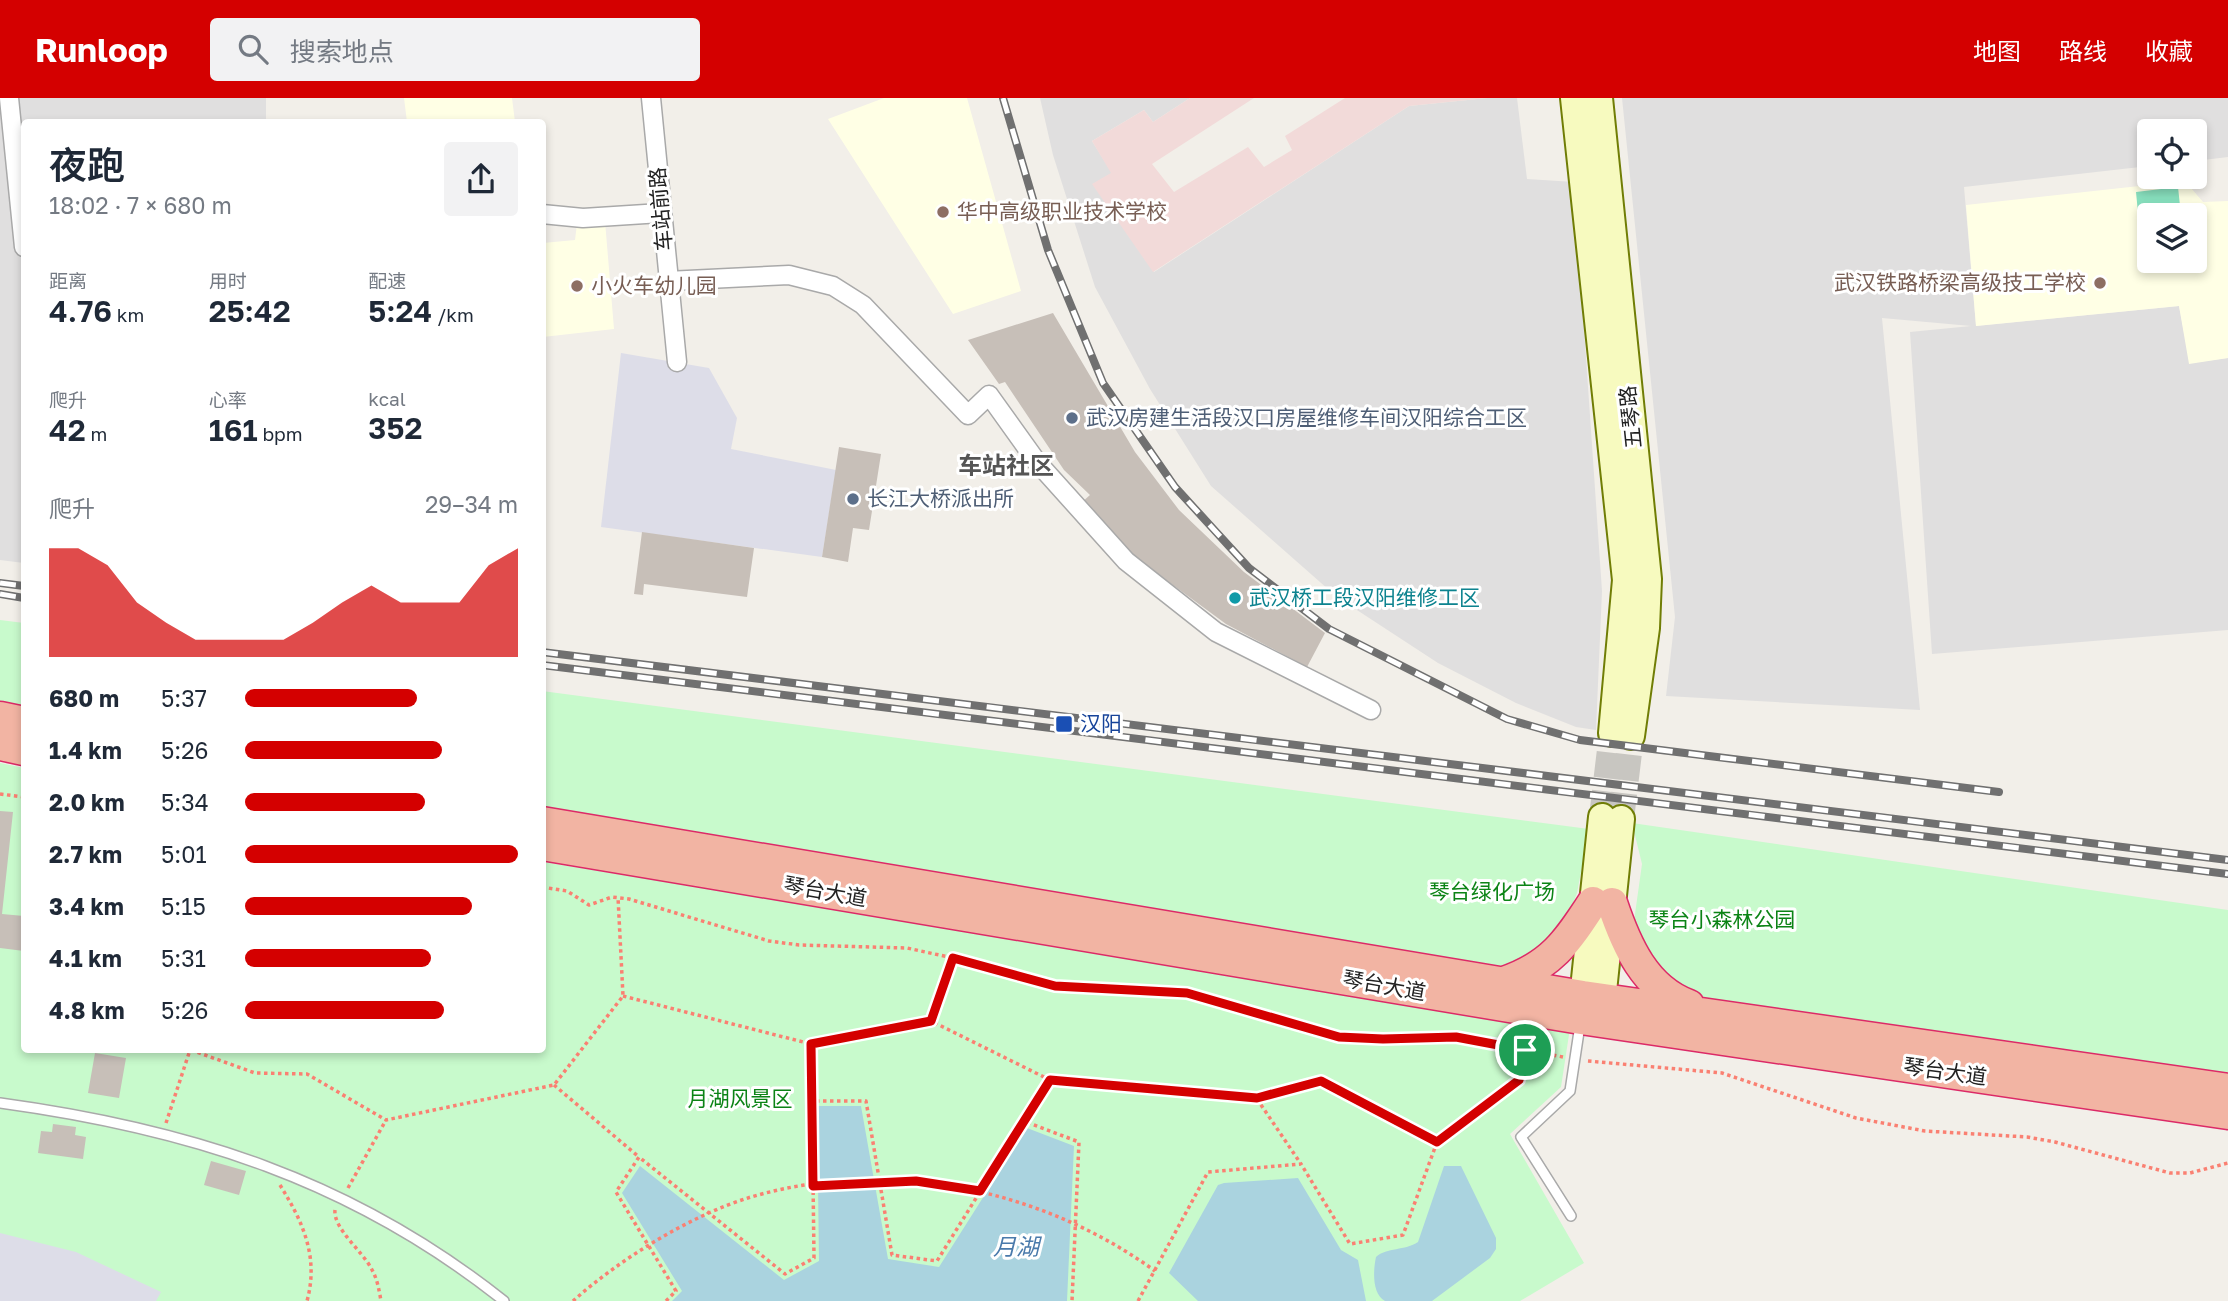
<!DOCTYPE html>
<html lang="zh">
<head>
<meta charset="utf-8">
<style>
  :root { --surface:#fff; --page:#f2f2f3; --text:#1f2937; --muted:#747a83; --accent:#d40000 }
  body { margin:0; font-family:"Golos Text","Noto Sans SC",sans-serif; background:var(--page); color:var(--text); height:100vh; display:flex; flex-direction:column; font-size:26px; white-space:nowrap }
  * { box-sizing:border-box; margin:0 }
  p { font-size:23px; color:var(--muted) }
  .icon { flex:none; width:38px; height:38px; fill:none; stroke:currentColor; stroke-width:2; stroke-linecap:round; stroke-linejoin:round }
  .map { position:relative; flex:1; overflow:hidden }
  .sheet { position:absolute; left:21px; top:21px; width:525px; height:934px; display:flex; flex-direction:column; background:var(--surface); border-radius:7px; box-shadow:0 4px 10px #0003 }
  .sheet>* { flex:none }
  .fabs { position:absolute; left:2137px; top:21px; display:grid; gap:14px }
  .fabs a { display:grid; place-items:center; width:70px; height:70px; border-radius:7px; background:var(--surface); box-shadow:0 4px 10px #0003; font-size:35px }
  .pin { position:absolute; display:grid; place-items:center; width:60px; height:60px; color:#fff; margin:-30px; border:4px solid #fff; border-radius:50%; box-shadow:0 2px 7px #0007 }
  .round { display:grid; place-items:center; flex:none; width:74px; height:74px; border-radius:7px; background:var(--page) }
  .summary { display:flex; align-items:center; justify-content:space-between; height:119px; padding:0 28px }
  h1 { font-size:38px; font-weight:600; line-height:52px }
  .stats { display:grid; grid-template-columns:repeat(3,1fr); gap:10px; height:119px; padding:7px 28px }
  .stats div { display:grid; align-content:center }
  .stats b { font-size:30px; font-weight:600 }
  .stats small { font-size:19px; font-weight:400 }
  .stats p { font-size:19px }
  .chart { height:196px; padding:14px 28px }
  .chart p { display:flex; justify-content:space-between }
  .chart svg { width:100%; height:126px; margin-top:7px; fill:var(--accent); opacity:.7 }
  ul { padding:0 28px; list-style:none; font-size:23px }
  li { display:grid; grid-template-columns:112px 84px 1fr; align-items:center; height:52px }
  li i { height:18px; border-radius:9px; background:var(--accent) }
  header { display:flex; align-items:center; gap:42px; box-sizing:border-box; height:98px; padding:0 35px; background:var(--accent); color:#fff }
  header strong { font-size:33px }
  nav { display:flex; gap:38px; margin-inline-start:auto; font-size:24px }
  .search { width:490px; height:63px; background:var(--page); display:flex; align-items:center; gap:18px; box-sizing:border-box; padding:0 24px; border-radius:7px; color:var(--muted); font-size:26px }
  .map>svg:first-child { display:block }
  .residential { fill:#e0dfdf }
  .commercial { fill:#f2dad9 }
  .education { fill:#ffffe5; fill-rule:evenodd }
  .park { fill:#c8facc }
  .pitch { fill:#88e0be }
  .plaza { fill:#dddde8 }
  .water { fill:#aad3df }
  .building { fill:#c7bfb8 }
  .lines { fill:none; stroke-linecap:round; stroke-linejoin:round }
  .secondary-tunnel { stroke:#c8c6c1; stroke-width:26; stroke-dasharray:26 13; stroke-linecap:butt }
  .service-casing { stroke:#a9a9a9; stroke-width:12 }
  .minor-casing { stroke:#a9a9a9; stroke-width:21 }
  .secondary-casing { stroke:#707d05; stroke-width:30 }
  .trunk-casing { stroke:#dc2a67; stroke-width:33 }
  .path { stroke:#fa8072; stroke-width:3.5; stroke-dasharray:3.5 3.5; stroke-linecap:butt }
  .service { stroke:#fff; stroke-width:9 }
  .minor { stroke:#fff; stroke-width:18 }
  .secondary { stroke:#f7fabf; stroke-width:26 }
  .trunk { stroke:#f2b4a3; stroke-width:30 }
  .rail-casing { stroke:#707070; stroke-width:8 }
  .rail { stroke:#fff; stroke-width:5; stroke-dasharray:16; stroke-linecap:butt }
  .route-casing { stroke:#fff; stroke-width:14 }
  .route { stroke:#d40000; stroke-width:9 }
  .education-dot { fill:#8d6e63; stroke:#fff; stroke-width:2.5 }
  .service-dot { fill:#5c6f8a; stroke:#fff; stroke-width:2.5 }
  .culture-dot { fill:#0f9aa8; stroke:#fff; stroke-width:2.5 }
  .transit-dot { fill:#1a4fb4; stroke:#fff; stroke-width:2.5 }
  .labels { text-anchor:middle; stroke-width:6; stroke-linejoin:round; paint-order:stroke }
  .street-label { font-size:21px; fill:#222; stroke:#fff }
  .education-label { font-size:21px; fill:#785e54; stroke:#fff; text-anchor:start }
  .service-label { font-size:21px; fill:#4e5e75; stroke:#fff; text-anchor:start }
  .culture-label { font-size:21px; fill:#0d838f; stroke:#fff; text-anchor:start }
  .transit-label { font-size:21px; fill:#164399; stroke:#fff; text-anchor:start }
  .park-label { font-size:21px; fill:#0c8416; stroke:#fff }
  .water-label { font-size:23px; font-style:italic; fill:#4a7aab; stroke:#fff }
  .quarter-label { font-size:24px; font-weight:bold; fill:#555; stroke:#fff }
</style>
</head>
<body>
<header>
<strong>Runloop</strong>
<div class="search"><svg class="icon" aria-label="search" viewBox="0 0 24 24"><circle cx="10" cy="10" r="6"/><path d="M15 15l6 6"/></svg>搜索地点</div>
<nav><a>地图</a><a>路线</a><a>收藏</a></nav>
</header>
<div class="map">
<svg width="2228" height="1203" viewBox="0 0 2228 1203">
  <rect width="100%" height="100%" fill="#f2efe9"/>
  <!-- residential -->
  <path class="residential" d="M0 0H266V24H24V465L0 462Z
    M1040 0H1190L1153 24 1144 12 1092 43 1112 75 1093 86 1154 174 1409 8 1487 0H1517L1527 81 1574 84 1602 493 1596 632 1576 629 1516 605 1438 565 1337 499 1211 388 1150 291 1095 189 1053 57Z
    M1622 0H2228V59L2195 63 2194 33H2149V68L1964 89 1976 228 2179 208 2190 265 2228 260V532L1932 556 1910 234 1971 228 1882 220 1920 612 1666 598 1675 519Z"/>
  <!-- commercial -->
  <path class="commercial" d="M1190 0H1254L1152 66 1174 94 1248 49 1264 69 1292 52 1285 38 1345 0H1487L1409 8 1153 174 1092 86 1111 75 1092 43 1144 12 1153 24Z"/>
  <!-- education -->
  <path class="education" d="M404 0H512L515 24H407Z
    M884 0H967L1021 193 953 216 828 21Z
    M2185 83 2203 104 2228 103V260L2189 266 2179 208 1976 228 1966 107ZM2149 117H2194V163H2149Z
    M605 123 614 231 543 239V145L575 142 577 126Z"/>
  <!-- park -->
  <path class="park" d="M0 522 24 525V615L0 611Z
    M542 593 1589 731 1577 795 1570 813 1548 851 1503 871 543 709Z
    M0 665 24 670V952H542L543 764 1570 930 1561 989 1510 1036 1584 1165 1520 1203H0Z
    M1632 725 2228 812V977L1697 902 1653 873 1634 823 1642 766Z"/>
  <!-- pitch -->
  <path class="pitch" d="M2178 89 2181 117H2149V163H2186L2143 167 2136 94Z"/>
  <!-- plaza -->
  <path class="plaza" d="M621 255 709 270 737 320 731 351 836 372 822 459 601 429Z
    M0 1135 76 1154 161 1194 156 1203H0Z"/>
  <!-- water -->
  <path class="water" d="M817 1008H861L888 1161 939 1169 1027 1030 1074 1048 1067 1203H672L682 1193 622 1095 640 1068 784 1182 819 1163Z
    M1444 1068H1461L1496 1140V1151L1490 1160 1432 1203H1385C1372 1196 1373 1173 1376 1159 1387 1149 1405 1153 1418 1144Z
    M1298 1080 1341 1152 1358 1162 1366 1203H1198L1169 1175 1218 1087 1224 1085Z"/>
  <!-- building -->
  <path class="building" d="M1053 215 1135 354 1179 412 1244 474 1325 535 1307 569 1226 526 1128 454 1081 405 1090 397 1064 372 1005 284 999 286 968 242Z
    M839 349 881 356 869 432 853 430 848 464 822 459Z
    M642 434 754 450 747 499 644 486 643 497 634 496Z
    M0 713 13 714 2 816 24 818V853L0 850Z
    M95 955 126 960 119 1000 88 995Z
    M53 1026 76 1029 75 1037 86 1039 83 1061 38 1055 41 1033 52 1034Z
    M211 1063 246 1073 239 1097 204 1087Z"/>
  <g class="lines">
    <!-- secondary-tunnel -->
    <path class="secondary-tunnel" d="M1602 719 1612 635
      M1621 721 1631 638"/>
    <defs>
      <path id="service" d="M0 1005C190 1031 352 1082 504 1203
        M1571 1118 1521 1039 1570 993 1580 927"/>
      <path id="minor" d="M9 0 24 149
        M651 0 677 264
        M542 116 583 120 661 115
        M667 183 789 177 833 188 863 207 968 317 989 297 1037 364 1126 463 1216 534 1371 612"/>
      <path id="secondary" d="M1574 0 1626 482 1612 635
        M1599 0 1648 481 1646 530 1631 638
        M1581 919 1602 719
        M1600 922 1621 721"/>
      <path id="trunk" d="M0 619 24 624
        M0 647 24 652
        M542 724 1583 898 2228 991
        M542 747 1581 921 2228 1016
        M1612 805C1626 847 1645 891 1689 907
        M1504 884C1551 868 1567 844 1593 804"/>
    </defs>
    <!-- service casing -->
    <use href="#service" class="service-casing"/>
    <!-- minor casing -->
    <use href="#minor" class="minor-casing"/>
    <!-- secondary casing -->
    <use href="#secondary" class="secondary-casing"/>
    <!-- trunk casing -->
    <use href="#trunk" class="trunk-casing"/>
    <!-- path -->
    <path class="path" d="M0 696 24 699
      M542 789 567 793 589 807 612 799 629 801 769 843 799 847 907 850 953 860 1055 888 1187 895 1339 938 1383 941 1467 940 1563 959
      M623 898 811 946 812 1003
      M931 923 953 860
      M811 946 931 923 1050 982 1257 1000 1321 983 1437 1044
      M191 952 255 975 307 976 386 1022 554 987 623 898 618 799
      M1588 963 1722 975 1856 1020 1925 1033 2027 1039 2055 1044 2170 1075H2190L2228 1065
      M554 987 639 1059
      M1257 1001 1301 1066
      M1024 1023 1050 982
      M166 1025 190 952
      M280 1087C303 1124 319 1159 307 1203
      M348 1090 386 1022
      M335 1112C333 1130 362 1153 371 1170 377 1180 379 1191 381 1203
      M573 1203C620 1161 691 1117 751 1099 887 1059 1041 1090 1155 1173
      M666 1203 676 1193 616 1094 639 1059 785 1176 814 1160 812 1003H866L892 1157 937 1163 1024 1023 1079 1044 1072 1203
      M1138 1203 1208 1074 1301 1066 1350 1146 1403 1137 1437 1044 1519 982 1525 952"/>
    <!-- service -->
    <use href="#service" class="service"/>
    <!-- minor -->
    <use href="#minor" class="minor"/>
    <!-- secondary -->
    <use href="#secondary" class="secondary"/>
    <!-- trunk -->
    <use href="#trunk" class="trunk"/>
    <defs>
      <path id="rail" d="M1003 0 1048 152 1103 285 1175 389 1249 470 1329 531 1507 621 1580 642 1999 694
        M0 485 24 488
        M0 496 24 500
        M542 554 2228 762
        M542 567 2228 776"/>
    </defs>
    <!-- rail casing -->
    <use href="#rail" class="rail-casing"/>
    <!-- rail -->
    <use href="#rail" class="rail"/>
  </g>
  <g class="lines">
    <defs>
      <path id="route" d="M953 860 1055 888 1187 895 1339 939 1383 941 1456 939 1525 952 1519 982 1437 1044 1321 983 1257 1000 1050 982 980 1093 916 1083 813 1088 811 946 931 923Z"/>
    </defs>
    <!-- route casing -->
    <use href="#route" class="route-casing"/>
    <!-- route -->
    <use href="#route" class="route"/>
  </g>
  <!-- markers -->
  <g class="education-dot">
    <circle cx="943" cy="114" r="7"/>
    <circle cx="2100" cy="185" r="7"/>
    <circle cx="577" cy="188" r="7"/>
  </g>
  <g class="service-dot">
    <circle cx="1072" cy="320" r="7"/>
    <circle cx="853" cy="401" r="7"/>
  </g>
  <circle class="culture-dot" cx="1235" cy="500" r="7"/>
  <rect class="transit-dot" x="1055" y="617" width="18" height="18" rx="3.5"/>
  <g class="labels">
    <!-- street labels -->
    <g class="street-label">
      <text transform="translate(661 111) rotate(-95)" y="7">车站前路</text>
      <text transform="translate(1631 319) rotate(-96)" y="7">五琴路</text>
      <text transform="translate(825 794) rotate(10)" y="7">琴台大道</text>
      <text transform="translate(1384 888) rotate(10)" y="7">琴台大道</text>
      <text transform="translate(1945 974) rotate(8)" y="7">琴台大道</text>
    </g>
    <!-- education labels -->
    <g class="education-label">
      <text x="957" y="121">华中高级职业技术学校</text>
      <text x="2086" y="192" text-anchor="end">武汉铁路桥梁高级技工学校</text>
      <text x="591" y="195">小火车幼儿园</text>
    </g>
    <!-- service labels -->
    <g class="service-label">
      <text x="1086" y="327">武汉房建生活段汉口房屋维修车间汉阳综合工区</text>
      <text x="867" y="408">长江大桥派出所</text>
    </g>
    <!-- culture labels -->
    <g class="culture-label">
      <text x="1249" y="507">武汉桥工段汉阳维修工区</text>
    </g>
    <!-- transit labels -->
    <g class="transit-label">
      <text x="1080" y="633">汉阳</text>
    </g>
    <!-- park labels -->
    <g class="park-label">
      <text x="1492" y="801">琴台绿化广场</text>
      <text x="1722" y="829">琴台小森林公园</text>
      <text x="740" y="1008">月湖风景区</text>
    </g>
    <!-- water labels -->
    <g class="water-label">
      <text x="1016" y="1157">月湖</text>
    </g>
    <!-- quarter labels -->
    <g class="quarter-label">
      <text x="1006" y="376">车站社区</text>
    </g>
  </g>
</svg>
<div class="fabs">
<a><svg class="icon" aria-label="locate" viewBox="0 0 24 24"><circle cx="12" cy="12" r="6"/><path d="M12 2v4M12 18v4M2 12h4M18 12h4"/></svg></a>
<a><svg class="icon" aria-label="layers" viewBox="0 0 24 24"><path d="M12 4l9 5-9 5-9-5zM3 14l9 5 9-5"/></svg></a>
</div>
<div class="pin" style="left:1525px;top:952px;background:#1e9e55"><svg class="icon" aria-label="arrive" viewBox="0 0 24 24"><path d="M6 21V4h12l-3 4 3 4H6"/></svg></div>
<section class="sheet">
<div class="summary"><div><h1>夜跑</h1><p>18:02 · 7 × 680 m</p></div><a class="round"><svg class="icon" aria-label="share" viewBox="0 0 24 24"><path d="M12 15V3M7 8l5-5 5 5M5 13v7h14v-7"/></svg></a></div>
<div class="stats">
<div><p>距离</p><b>4.76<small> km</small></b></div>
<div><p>用时</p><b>25:42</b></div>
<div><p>配速</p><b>5:24<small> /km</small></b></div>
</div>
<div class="stats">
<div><p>爬升</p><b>42<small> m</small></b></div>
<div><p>心率</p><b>161<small> bpm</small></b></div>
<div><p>kcal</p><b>352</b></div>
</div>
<div class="chart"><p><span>爬升</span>29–34 m</p>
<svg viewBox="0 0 160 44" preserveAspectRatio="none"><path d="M0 44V6L10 6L20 12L30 25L40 32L50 38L60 38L70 38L80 38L90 32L100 25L110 19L120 25L130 25L140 25L150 12L160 6V44z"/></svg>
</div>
<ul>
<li><b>680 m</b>5:37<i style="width:63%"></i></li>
<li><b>1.4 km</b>5:26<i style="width:72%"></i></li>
<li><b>2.0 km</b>5:34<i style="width:66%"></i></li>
<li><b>2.7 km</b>5:01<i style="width:100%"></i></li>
<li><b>3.4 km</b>5:15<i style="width:83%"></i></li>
<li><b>4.1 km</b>5:31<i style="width:68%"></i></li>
<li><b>4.8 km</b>5:26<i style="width:73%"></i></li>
</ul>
</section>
</div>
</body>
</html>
